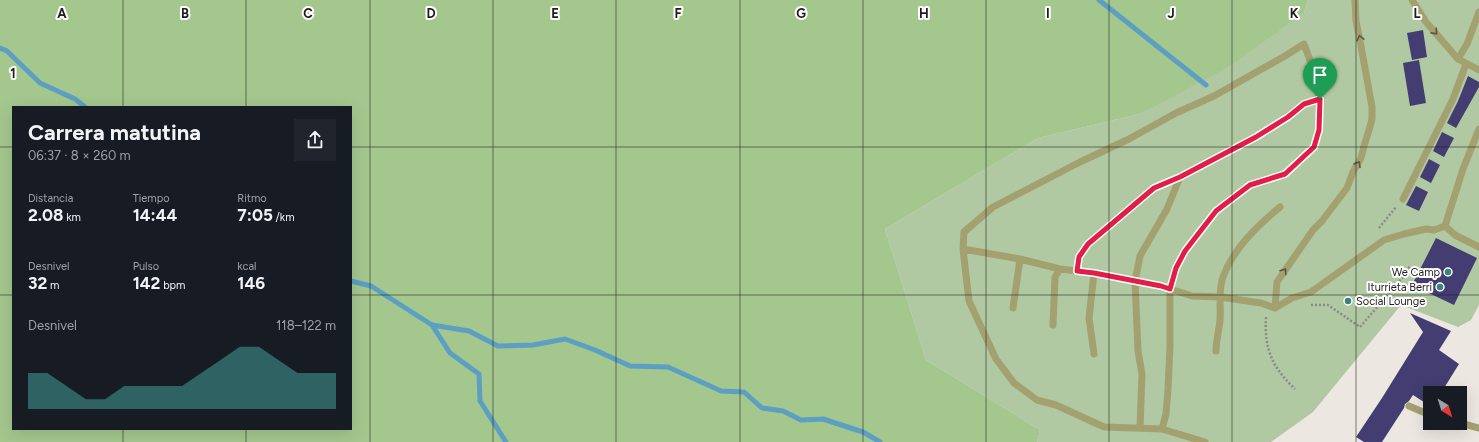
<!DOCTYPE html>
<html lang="es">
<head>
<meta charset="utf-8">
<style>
  :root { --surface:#171b24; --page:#20242c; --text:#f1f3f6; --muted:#9ea1a6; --accent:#3a827e }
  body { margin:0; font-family:Figtree,sans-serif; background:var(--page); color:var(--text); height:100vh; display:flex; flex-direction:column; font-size:15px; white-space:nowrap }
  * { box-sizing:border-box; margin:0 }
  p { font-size:13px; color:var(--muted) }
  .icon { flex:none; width:22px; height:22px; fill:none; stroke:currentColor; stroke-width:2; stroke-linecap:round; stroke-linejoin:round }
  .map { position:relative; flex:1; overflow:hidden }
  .drawer { position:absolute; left:12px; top:106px; width:340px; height:324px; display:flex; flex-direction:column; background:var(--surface); border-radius:0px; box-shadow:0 4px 16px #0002 }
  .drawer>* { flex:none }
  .needle { width:26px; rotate:142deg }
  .fabs { position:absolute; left:1423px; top:386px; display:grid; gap:8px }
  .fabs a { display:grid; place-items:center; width:44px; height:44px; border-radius:0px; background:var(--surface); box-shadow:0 4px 16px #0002; font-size:20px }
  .pin { position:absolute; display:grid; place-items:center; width:34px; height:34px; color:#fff; margin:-41px -17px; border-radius:50% 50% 50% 0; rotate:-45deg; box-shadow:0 0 4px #0007 }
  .pin .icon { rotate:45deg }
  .round { display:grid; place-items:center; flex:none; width:42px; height:42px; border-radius:0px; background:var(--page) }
  .headline { display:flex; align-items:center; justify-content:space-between; height:68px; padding:0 16px }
  h1 { font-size:22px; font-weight:700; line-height:30px }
  .metrics { display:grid; grid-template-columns:repeat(3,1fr); gap:6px; height:68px; padding:4px 16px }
  .metrics div { display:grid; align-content:center }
  .metrics b { font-size:17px; font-weight:700 }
  .metrics small { font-size:11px; font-weight:400 }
  .metrics p { font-size:11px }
  .chart { height:112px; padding:8px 16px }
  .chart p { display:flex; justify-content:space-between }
  .chart svg { width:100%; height:72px; margin-top:4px; fill:var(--accent); opacity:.7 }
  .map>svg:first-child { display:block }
  .green { fill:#b0c9a2 }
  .forest { fill:#a4c78e; fill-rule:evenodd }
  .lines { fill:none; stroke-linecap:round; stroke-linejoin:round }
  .stream { stroke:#5d9fc3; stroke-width:5 }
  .building { fill:#433d71 }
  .path { stroke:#8c8885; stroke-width:2.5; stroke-dasharray:2 2; stroke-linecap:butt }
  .lane { stroke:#a4a171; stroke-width:7 }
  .oneway { stroke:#5b5842 }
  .route-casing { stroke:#fff; stroke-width:8 }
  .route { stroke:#e11d48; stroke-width:5 }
  .grid { fill:none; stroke:#1f1d1b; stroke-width:1; stroke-opacity:0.55 }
  .poi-dot { fill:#3a827e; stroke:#fff; stroke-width:1.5 }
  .labels { text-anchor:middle; stroke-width:4; stroke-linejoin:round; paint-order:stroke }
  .poi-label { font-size:11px; fill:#1f1d1b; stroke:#fff; text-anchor:end }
  .grid-label { font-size:13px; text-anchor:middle; font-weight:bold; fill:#1f1d1b; stroke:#fff; stroke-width:4; stroke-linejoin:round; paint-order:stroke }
</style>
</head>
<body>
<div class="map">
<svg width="1479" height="442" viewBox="0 0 1479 442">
  <rect width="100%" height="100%" fill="#ede7e2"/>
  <!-- green -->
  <path class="green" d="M1308 0H1479V305L1471 320 1458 327 1401 305 1313 412 1271 442H1037L1040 430 926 360 885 229 1038 138 1140 114 1304 13Z"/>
  <!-- forest -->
  <path class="forest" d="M0 0H1308L1304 13 1227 68 1140 114 1038 138 885 229 926 360 1040 430 1037 442H0ZM13 107H351V429H13Z"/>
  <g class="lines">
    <!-- stream -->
    <path class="stream" d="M1099 0 1206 85
      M0 48 7 51 40 83 75 99 85 107
      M351 281 371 286 432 325 469 331 498 346 533 345 565 339 595 350 630 366 668 367 721 391 744 392 762 408 783 411 801 420 823 419 863 432 880 442
      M432 325 450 353 479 374 480 401 506 442"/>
  </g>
  <!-- building -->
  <path class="building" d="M1423 30 1427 57 1412 60 1407 33Z
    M1419 60 1426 103 1410 106 1403 63Z
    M1468 76 1479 82V87L1456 128 1447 123 1458 101Z
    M1442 132 1454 138 1444 157 1433 151Z
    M1429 159 1440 165 1431 183 1420 177Z
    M1416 186 1428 192 1419 211 1406 205Z
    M1436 238 1477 258 1454 305 1412 285Z
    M1410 313 1451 331 1439 350 1459 364 1441 393H1430V406L1413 395 1409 401 1405 404 1404 408 1382 442H1364L1356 437 1382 398 1423 332Z"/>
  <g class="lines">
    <!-- path -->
    <path class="path" d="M1379 228 1396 207
      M1311 305H1328L1360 327 1403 277 1410 266
      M1266 317C1264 349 1272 367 1295 389"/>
    <!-- lane -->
    <path class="lane" d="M1412 0 1426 22 1458 59 1479 70
      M1458 59 1467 44 1479 12
      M1479 129 1463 169 1445 226 1455 235 1479 247
      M1403 199 1453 99 1466 64
      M963 249 1020 259 1060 269 1094 273 1161 286 1192 296 1220 297 1261 303 1275 308 1292 298 1311 292 1384 240 1404 234 1426 229 1434 230 1445 226
      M1077 271 1079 257 1088 244 1154 188 1180 177
      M1094 273 1089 318 1094 354
      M1013 308 1020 259
      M1275 308 1277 282 1313 230 1322 221 1347 188 1353 172 1361 158 1364 146 1369 130 1372 119V107L1361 46 1356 21 1355 0
      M1053 325 1055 277 1060 269
      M1216 351C1216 341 1219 331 1220 320 1221 307 1218 290 1223 277 1233 249 1257 226 1280 207
      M1409 406 1430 415
      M1460 423 1479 428
      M1140 428 1142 374 1138 351 1135 281 1140 256 1167 209 1180 177 1267 131 1304 104 1320 99
      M1162 429 1166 414 1168 389 1170 346V289L1176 268 1185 251 1216 211 1234 196 1250 185 1285 174 1314 147 1319 130 1320 102 1311 63 1304 44 1285 56 1214 96 1176 113 1129 139 1080 162 993 207 964 232 963 249 969 301 996 359 1014 383 1037 400 1056 405 1104 427 1162 429 1205 442"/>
  </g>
  <!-- one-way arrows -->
  <defs><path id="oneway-chevron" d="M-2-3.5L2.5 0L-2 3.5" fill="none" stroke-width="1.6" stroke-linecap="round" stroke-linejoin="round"/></defs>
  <g class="oneway">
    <use href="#oneway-chevron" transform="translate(1435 32) rotate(48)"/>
    <use href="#oneway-chevron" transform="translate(1360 38) rotate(-103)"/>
    <use href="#oneway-chevron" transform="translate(1358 164) rotate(-59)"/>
    <use href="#oneway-chevron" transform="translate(1284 271) rotate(-57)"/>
  </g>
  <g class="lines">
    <defs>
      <path id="route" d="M1320 99 1319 130 1314 147 1285 174 1250 185 1216 211 1185 251 1176 268 1170 289 1161 286 1094 273 1077 271 1079 257 1088 244 1154 188 1180 177 1256 137 1288 117 1304 104Z"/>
    </defs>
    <!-- route casing -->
    <use href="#route" class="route-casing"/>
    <!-- route -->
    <use href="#route" class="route"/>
  </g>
  <!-- grid -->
  <path class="grid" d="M123 0V107M246 0V107M370 0V442M493 0V442M616 0V442M740 0V442M863 0V442M986 0V442M1109 0V442M1232 0V442M1356 0V442M0 147H13M351 147H1479M0 295H13M351 295H1479M123 429V442M246 429V442"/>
  <!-- markers -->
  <g class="poi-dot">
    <circle cx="1448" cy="272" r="4"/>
    <circle cx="1440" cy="287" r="4"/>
    <circle cx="1348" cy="301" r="4"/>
  </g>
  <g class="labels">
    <!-- poi labels -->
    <g class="poi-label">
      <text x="1440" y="276">We Camp</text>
      <text x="1432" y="291">Iturrieta Berri</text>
      <text x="1356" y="305" text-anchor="start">Social Lounge</text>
    </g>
  </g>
  <g class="grid-label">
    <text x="62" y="18">A</text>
    <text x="185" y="18">B</text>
    <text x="308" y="18">C</text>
    <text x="431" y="18">D</text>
    <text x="555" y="18">E</text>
    <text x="678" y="18">F</text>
    <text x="801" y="18">G</text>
    <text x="924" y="18">H</text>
    <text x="1048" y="18">I</text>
    <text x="1171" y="18">J</text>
    <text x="1294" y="18">K</text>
    <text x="1417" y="18">L</text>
    <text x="13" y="78">1</text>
  </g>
</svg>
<div class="fabs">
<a><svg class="needle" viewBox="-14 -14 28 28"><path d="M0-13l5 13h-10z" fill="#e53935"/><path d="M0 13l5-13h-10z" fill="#9ea1a6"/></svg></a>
</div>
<div class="pin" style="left:1320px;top:99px;background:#1e9e55"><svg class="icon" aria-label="arrive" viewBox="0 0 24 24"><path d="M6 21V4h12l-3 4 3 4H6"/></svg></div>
<section class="drawer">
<div class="headline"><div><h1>Carrera matutina</h1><p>06:37 · 8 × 260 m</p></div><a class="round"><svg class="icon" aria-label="share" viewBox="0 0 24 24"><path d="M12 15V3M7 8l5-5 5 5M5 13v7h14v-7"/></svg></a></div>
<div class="metrics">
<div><p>Distancia</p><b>2.08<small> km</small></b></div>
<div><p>Tiempo</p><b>14:44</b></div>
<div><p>Ritmo</p><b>7:05<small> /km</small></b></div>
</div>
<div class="metrics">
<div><p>Desnivel</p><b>32<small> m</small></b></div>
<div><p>Pulso</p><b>142<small> bpm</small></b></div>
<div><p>kcal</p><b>146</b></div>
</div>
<div class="chart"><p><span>Desnivel</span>118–122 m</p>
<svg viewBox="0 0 160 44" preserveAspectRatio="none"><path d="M0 44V22L10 22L20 30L30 38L40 38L50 30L60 30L70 30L80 30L90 22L100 14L110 6L120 6L130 14L140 22L150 22L160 22V44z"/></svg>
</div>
</section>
</div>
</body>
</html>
